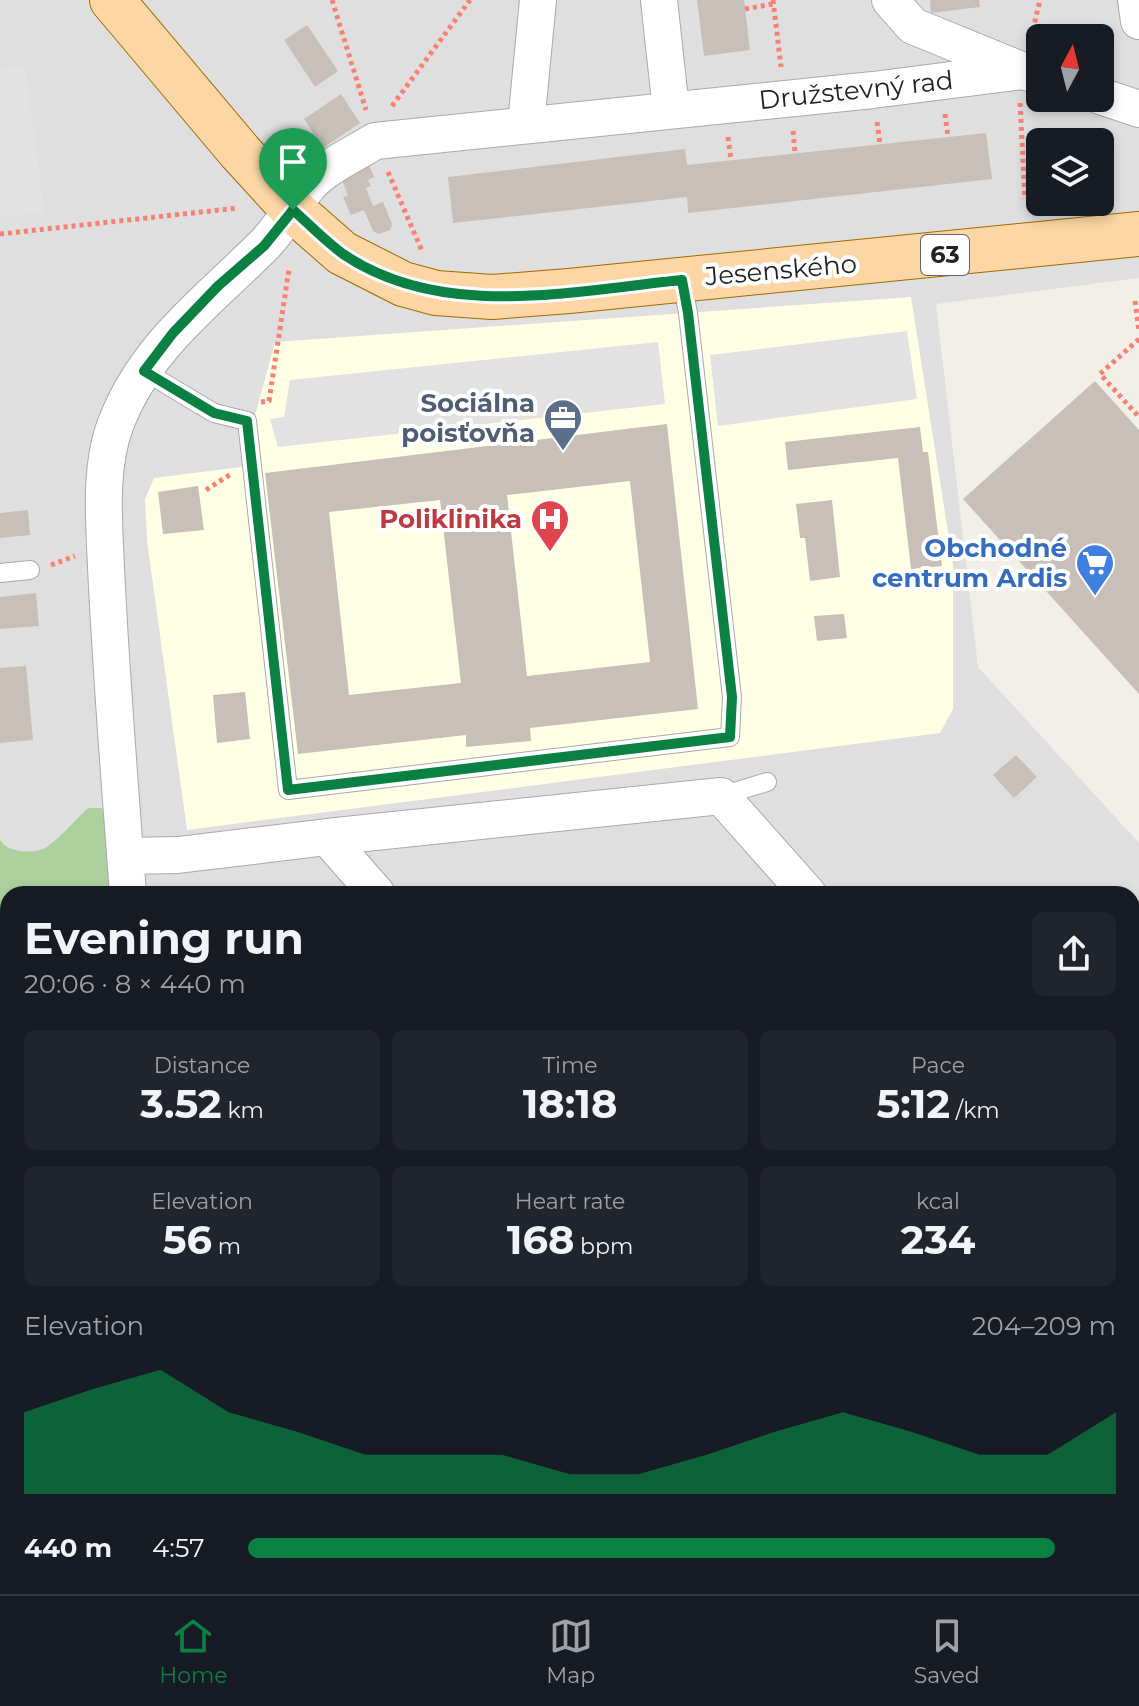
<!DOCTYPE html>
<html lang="en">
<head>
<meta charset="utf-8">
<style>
  :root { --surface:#171b24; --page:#20242c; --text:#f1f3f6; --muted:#9ea1a6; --line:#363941; --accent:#0b8043 }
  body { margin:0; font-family:Montserrat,sans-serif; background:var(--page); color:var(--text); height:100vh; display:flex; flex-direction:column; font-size:30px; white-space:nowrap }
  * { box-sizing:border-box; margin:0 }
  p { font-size:26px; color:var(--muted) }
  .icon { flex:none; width:44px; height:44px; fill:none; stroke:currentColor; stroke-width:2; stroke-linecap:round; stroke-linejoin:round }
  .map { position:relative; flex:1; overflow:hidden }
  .panel { position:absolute; left:0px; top:886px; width:1140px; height:708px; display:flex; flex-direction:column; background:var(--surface); border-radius:24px 24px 0 0; box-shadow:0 4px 12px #0003 }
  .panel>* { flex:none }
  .needle { width:52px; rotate:7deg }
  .tools { position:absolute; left:1026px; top:24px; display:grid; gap:16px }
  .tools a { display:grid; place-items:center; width:88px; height:88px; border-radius:12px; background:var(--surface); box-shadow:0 4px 12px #0003; font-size:40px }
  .pin { position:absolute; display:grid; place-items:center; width:68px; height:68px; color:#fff; margin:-82px -34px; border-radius:50% 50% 50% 0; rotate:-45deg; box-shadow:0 0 8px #0007 }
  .pin .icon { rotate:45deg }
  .round { display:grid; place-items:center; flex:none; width:84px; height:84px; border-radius:12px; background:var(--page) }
  .overview { display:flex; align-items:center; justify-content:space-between; height:136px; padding:0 24px }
  h1 { font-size:44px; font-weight:700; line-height:60px }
  .metrics { display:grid; grid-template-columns:repeat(3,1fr); gap:12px; height:136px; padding:8px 24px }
  .metrics div { display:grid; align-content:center; border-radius:12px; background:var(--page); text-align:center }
  .metrics b { font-size:40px; font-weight:700 }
  .metrics small { font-size:22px; font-weight:400 }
  .metrics p { font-size:22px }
  .chart { height:224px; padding:16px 24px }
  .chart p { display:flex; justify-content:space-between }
  .chart svg { width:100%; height:144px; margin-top:8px; fill:var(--accent); opacity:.7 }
  ul { padding:0 24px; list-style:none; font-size:26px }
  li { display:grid; grid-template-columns:128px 96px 1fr; align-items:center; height:60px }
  li i { height:20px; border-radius:10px; background:var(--accent) }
  .menu { display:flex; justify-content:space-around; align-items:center; height:112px; border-top:2px solid var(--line); background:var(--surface); font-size:22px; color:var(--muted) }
  .menu a { display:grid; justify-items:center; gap:4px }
  .menu .current { color:var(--accent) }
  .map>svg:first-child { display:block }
  .residential { fill:#e0dfdf; fill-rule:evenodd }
  .education { fill:#ffffe5 }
  .grass { fill:#cdebb0 }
  .forest { fill:#add19e }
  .park { fill:#c8facc }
  .parking { fill:#e2e2e2 }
  .water { fill:#aad3df }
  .building { fill:#c7bfb8; fill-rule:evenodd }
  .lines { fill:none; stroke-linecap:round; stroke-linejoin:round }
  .service-casing { stroke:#a9a9a9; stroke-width:20 }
  .minor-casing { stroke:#a9a9a9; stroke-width:38 }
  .primary-casing { stroke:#a06b00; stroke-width:46 }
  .path { stroke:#fa8072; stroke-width:5; stroke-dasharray:4 4; stroke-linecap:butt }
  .service { stroke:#fff; stroke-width:18 }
  .minor { stroke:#fff; stroke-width:36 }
  .primary { stroke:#fcd6a4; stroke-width:44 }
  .route-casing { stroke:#fff; stroke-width:16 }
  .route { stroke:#0b8043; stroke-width:10 }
  .labels { text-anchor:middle; stroke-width:8; stroke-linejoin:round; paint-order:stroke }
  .shield { fill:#fff; stroke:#646464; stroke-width:2 }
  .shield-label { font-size:24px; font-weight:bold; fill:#222 }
  .street-label { font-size:26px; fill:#222; stroke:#fff }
  .service-label { font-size:26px; font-weight:bold; fill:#4e5e75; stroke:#fff; text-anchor:end }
  .health-label { font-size:26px; font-weight:bold; fill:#be3a42; stroke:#fff; text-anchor:end }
  .shop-label { font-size:26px; font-weight:bold; fill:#366cbe; stroke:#fff; text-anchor:end }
</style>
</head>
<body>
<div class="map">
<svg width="1139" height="1594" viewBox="0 0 1139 1594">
  <rect width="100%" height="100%" fill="#f2efe9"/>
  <!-- residential -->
  <path class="residential" d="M0 0H1139V278L936 304 978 667 1139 843V1366L1132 1370V894H8L0 969ZM1040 38H1100V98H1040ZM1040 142H1100V202H1040Z
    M383 1586H699L683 1594H388Z"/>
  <!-- education -->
  <path class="education" d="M911 297 953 564V709L940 733 187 830 147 541 145 499 154 478 241 467 275 342Z"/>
  <!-- grass -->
  <path class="grass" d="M1139 1366V1539L1132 1542V1370Z
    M699 1586H1030L1011 1594H683Z"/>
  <!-- forest -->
  <path class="forest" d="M88 808H102L116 894H8V1211L0 1206V840C7 852 29 854 43 849 56 843 76 819 88 808Z
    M8 1574V1586H358L363 1594H0V1575Z"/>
  <!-- park -->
  <path class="park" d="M8 1281V1574L0 1575V1282Z"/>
  <!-- parking -->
  <path class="parking" d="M25 66 44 212 0 218V69Z
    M907 331 917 399 718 426 710 355Z
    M658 342 665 404 278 447 270 419 284 417 290 380Z"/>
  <!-- water -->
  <path class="water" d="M1139 1539V1594H1011L1030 1586H1132V1542Z"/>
  <!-- building -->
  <path class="building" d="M697 0H744L750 50 704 56Z
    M930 0H979L980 7 931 13Z
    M307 25 338 71 315 87 284 40Z
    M341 94 360 123 323 148 304 119Z
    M986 133 992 179 688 213 687 197 453 223 448 177 685 149 687 165Z
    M369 165 374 177 368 180 371 186 366 188 373 206 383 202 392 224 390 230 379 234 373 231 364 210 351 215 343 197 348 196 341 177Z
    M1095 381 1139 430V694L963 499Z
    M667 424 698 709 530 728 531 741 466 747V735L298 754 265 473ZM630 481 650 662 527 676 507 495ZM440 500 461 683 349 695 329 512Z
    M920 427 923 452H928L942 566 911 569 898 458 788 470 785 442Z
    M198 486 204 530 163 534 158 492Z
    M832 500 840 577 810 581 805 538H800L796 504Z
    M28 510 30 535 0 538V513Z
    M36 593 39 626 0 629V597Z
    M844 614 847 638 817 641 814 616Z
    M26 666 33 740 0 743V668Z
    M245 692 250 739 217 743 213 695Z
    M1016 755 1037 777 1014 798 993 775Z
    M1139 1060V1171L1132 1162V1066Z"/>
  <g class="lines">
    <defs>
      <path id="service" d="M144 371 214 413 247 421 288 790 730 737 732 697 688 313 682 280
        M0 573 30 570
        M721 796 767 782"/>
      <path id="minor" d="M659 0 671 110
        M890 0 913 26 1021 70
        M1136 0 1139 21
        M1100 96 1139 109
        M526 124 538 0
        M327 837 721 796 808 894
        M125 856 178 855 327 837 377 894
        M128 894C120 785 111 676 106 567 104 521 99 467 116 423 146 346 206 303 262 247 280 230 291 208 306 189 322 168 353 155 375 141L873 90 1022 71 1040 76"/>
      <path id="primary" d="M112 0 240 152 293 210 342 253 403 284 436 293 492 297 569 291 1139 234"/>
    </defs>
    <!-- service casing -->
    <use href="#service" class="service-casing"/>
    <!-- minor casing -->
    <use href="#minor" class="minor-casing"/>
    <!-- primary casing -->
    <use href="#primary" class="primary-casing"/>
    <!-- path -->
    <path class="path" d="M332 0 366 110
      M773 0 781 67
      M745 9 773 4
      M1031 38 1040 0
      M1020 103 1025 199
      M392 106 470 0
      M945 114 948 137
      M877 122 880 144
      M793 131 795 153
      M728 137 731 160
      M388 172 422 251
      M0 234 238 208
      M1135 301 1139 331
      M1139 339 1100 374 1139 417
      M261 402 269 401 289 269
      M206 490 231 474
      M51 565 75 556
      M1132 1472 1139 1468
      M199 1586 202 1594
      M86 1594 116 1586
      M892 1594 910 1586"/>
    <!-- service -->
    <use href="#service" class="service"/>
    <!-- minor -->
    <use href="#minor" class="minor"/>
    <!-- primary -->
    <use href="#primary" class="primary"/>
  </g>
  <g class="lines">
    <defs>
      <path id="route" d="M293 210C309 224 325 241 343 254 442 321 571 291 682 280L688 313 732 697 730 737 288 790 247 421 214 413 144 371 173 333 218 286 264 246Z"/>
    </defs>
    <!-- route casing -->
    <use href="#route" class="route-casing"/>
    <!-- route -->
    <use href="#route" class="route"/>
  </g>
  <!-- icons -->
  <defs>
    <symbol id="office-pin" viewBox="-11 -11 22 30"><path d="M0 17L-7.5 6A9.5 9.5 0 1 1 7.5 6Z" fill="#5c6f8a" stroke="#fff"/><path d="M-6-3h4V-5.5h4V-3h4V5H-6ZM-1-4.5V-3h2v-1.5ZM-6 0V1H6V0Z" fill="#fff"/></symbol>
    <symbol id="hospital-pin" viewBox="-11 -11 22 30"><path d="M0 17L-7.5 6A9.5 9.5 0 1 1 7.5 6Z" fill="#e0444e" stroke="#fff"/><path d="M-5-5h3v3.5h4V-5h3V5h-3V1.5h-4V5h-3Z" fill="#fff"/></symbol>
    <symbol id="supermarket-pin" viewBox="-11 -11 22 30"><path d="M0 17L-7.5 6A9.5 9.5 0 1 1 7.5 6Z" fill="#3f7fe0" stroke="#fff"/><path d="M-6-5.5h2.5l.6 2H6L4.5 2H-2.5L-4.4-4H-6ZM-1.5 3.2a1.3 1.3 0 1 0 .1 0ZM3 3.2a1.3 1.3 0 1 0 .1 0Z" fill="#fff"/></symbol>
  </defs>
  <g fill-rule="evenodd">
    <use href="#office-pin" x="541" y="396" width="44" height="60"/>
    <use href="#hospital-pin" x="528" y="497" width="44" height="60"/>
    <use href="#supermarket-pin" x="1073" y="541" width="44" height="60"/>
  </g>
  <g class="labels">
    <!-- shield labels -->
    <rect class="shield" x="921" y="235" width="48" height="40" rx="6"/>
    <g class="shield-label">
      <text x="945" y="263">63</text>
    </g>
    <!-- street labels -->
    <g class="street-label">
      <text transform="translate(856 90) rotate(-6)" y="9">Družstevný rad</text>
      <text transform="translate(781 270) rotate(-5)" y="9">Jesenského</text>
    </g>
    <!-- service labels -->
    <g class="service-label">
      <text x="535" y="412">Sociálna<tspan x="535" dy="30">poisťovňa</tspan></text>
    </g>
    <!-- health labels -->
    <g class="health-label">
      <text x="522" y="528">Poliklinika</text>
    </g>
    <!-- shop labels -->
    <g class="shop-label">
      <text x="1067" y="557">Obchodné<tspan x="1067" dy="30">centrum Ardis</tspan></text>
    </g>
  </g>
</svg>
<div class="tools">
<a><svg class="needle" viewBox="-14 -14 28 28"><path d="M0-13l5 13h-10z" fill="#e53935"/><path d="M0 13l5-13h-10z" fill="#9ea1a6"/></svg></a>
<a><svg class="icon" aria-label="layers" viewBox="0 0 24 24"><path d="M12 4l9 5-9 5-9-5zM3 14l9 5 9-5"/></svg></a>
</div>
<div class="pin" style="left:293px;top:210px;background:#1e9e55"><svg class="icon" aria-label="arrive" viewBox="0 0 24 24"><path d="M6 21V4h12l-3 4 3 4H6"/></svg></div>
<section class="panel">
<div class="overview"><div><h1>Evening run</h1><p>20:06 · 8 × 440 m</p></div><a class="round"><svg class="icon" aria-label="share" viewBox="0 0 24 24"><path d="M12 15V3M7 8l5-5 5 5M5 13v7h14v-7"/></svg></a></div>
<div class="metrics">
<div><p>Distance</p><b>3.52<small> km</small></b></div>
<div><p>Time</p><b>18:18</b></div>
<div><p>Pace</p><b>5:12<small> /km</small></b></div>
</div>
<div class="metrics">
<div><p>Elevation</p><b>56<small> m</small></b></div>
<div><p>Heart rate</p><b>168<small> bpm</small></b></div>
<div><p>kcal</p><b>234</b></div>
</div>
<div class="chart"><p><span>Elevation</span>204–209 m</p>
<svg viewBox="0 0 160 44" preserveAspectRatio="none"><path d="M0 44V19L10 12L20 6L30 19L40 25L50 32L60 32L70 32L80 38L90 38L100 32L110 25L120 19L130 25L140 32L150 32L160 19V44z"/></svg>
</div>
<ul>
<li><b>440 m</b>4:57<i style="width:93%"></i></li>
</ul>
</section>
</div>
<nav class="menu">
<a class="current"><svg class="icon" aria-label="home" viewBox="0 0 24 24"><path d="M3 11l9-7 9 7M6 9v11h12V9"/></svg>Home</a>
<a><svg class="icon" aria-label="map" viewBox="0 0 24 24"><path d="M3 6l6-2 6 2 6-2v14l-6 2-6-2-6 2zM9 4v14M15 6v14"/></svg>Map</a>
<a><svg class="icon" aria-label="saved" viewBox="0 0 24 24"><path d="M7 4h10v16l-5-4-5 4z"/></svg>Saved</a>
</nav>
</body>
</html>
